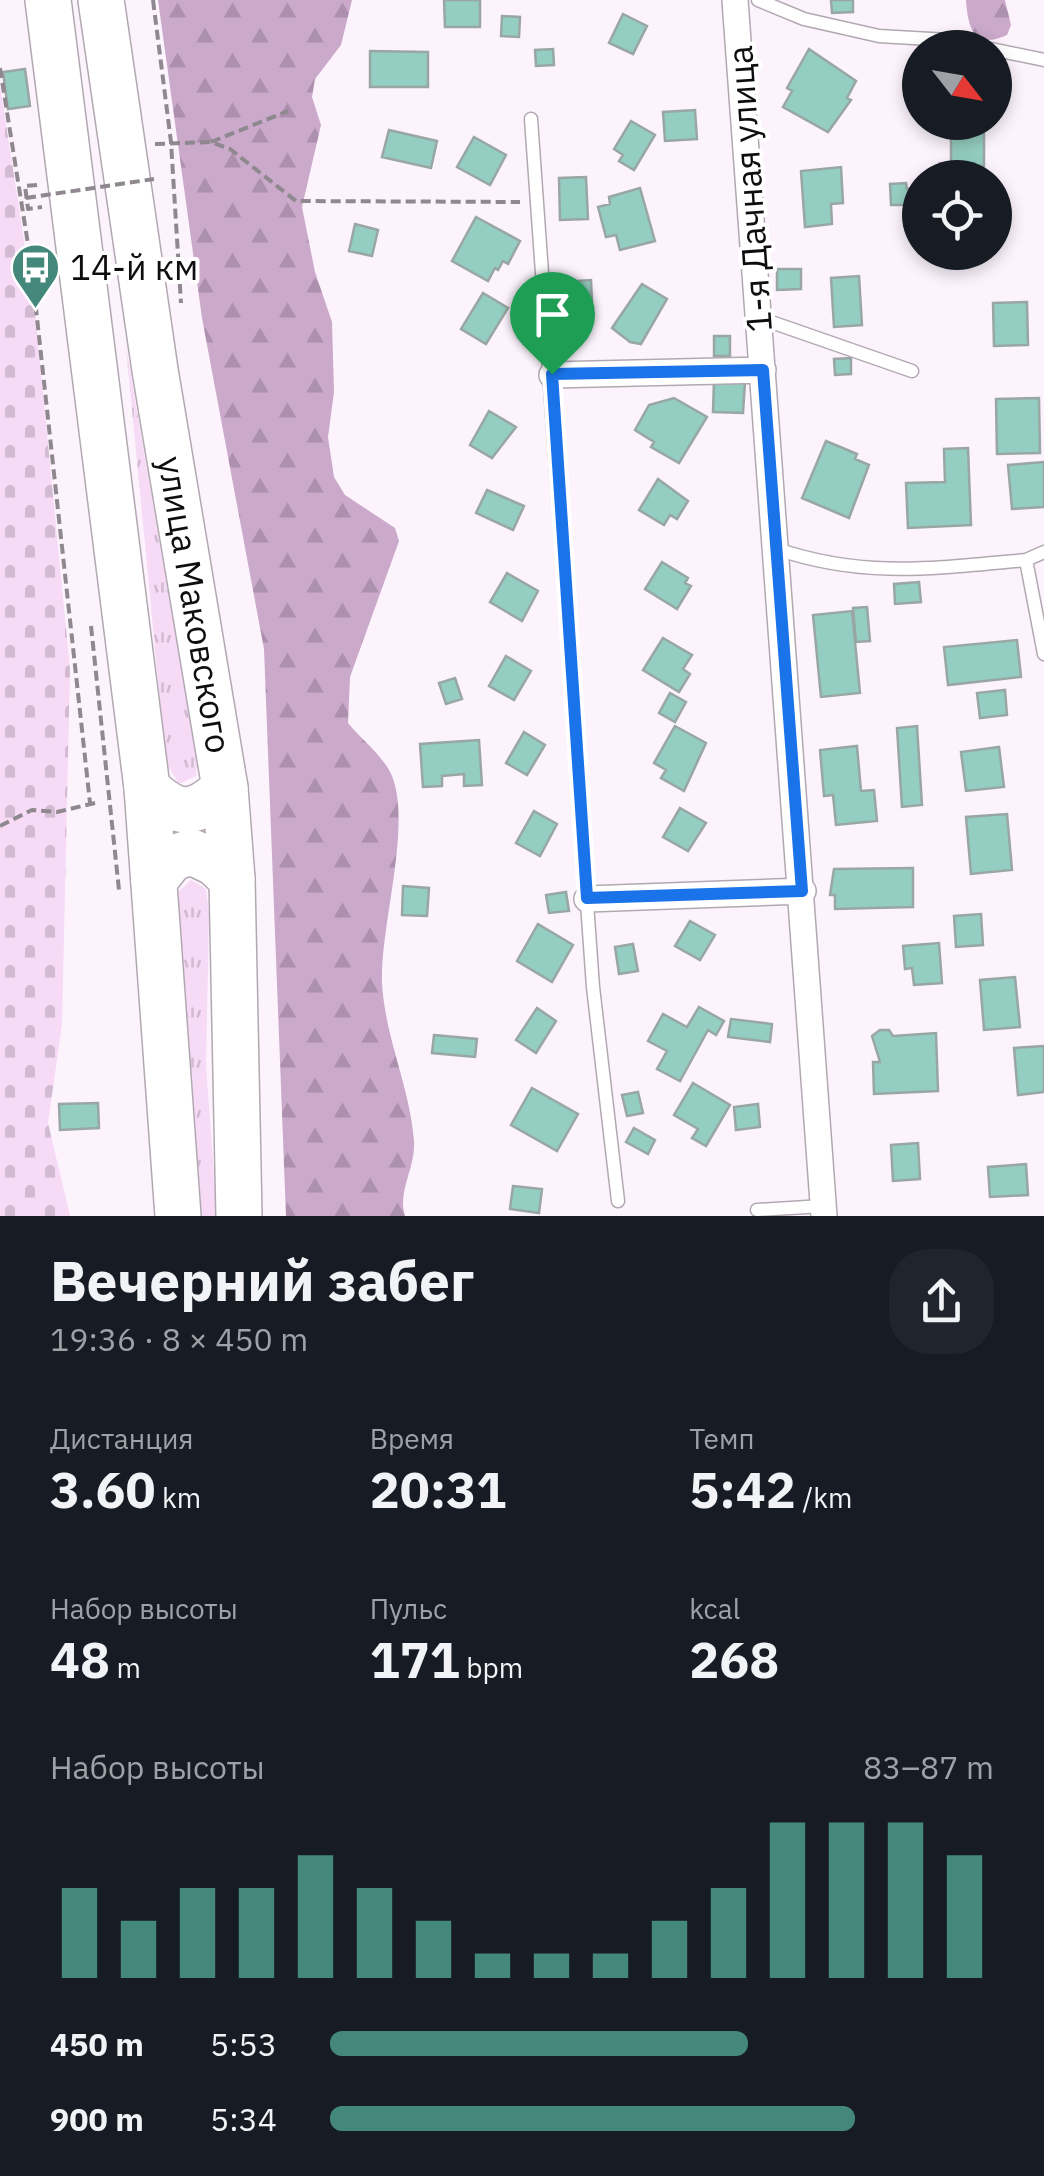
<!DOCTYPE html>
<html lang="ru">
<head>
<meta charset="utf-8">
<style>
  :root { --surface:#171b24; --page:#20242c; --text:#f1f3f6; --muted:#9ea1a6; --accent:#44887c }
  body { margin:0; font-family:"IBM Plex Sans",sans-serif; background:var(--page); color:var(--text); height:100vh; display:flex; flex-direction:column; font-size:38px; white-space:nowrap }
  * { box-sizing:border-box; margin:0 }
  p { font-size:32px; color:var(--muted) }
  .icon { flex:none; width:55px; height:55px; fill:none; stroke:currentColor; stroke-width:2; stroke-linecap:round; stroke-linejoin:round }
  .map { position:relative; height:1216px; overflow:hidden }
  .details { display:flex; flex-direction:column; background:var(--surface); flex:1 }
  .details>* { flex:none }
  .needle { width:65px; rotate:121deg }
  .buttons { position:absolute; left:902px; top:30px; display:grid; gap:20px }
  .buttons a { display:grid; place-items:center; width:110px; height:110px; border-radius:50%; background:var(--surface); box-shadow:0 5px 15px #0003; font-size:50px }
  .pin { position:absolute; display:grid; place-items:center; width:85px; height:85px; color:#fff; margin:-102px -42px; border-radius:50% 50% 50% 0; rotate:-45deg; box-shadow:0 0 10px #0007 }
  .pin .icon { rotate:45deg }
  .round { display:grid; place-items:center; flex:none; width:105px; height:105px; border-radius:40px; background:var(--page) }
  .head { display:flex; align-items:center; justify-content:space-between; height:170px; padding:0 50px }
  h1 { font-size:55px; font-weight:700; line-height:75px }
  .metrics { display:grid; grid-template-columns:repeat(3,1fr); gap:15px; height:170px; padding:10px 50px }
  .metrics div { display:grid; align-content:center }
  .metrics b { font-size:50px; font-weight:700 }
  .metrics small { font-size:28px; font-weight:400 }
  .metrics p { font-size:28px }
  .chart { height:280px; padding:20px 50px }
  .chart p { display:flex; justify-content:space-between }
  .chart svg { width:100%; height:180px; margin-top:10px; stroke:var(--accent); stroke-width:6 }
  ul { padding:0 50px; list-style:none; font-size:32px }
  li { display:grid; grid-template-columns:160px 120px 1fr; align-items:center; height:75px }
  li i { height:25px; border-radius:12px; background:var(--accent) }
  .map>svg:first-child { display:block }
  .grass { fill:url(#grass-tufts) }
  .forest { fill:url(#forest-firs) }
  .cemetery { fill:url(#cemetery-stones) }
  .building { fill:#94cdc1; stroke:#99a7a4; stroke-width:2.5 }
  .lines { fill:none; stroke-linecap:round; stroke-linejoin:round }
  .lane-casing { stroke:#b2a8b2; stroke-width:15 }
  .street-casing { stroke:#b2a8b2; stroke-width:28 }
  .highway-casing { stroke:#b2a8b2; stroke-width:48 }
  .path { stroke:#8f888f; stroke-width:4; stroke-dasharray:10 5; stroke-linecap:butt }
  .lane { stroke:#fff; stroke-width:12 }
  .street { stroke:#fff; stroke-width:25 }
  .highway { stroke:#fff; stroke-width:45 }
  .path-bridge { stroke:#8f888f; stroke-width:4; stroke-dasharray:10 5; stroke-linecap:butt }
  .route-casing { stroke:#fff; stroke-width:20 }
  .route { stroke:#1a73e8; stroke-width:12 }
  .labels { text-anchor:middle; stroke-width:8; stroke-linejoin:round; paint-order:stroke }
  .street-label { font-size:35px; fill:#100d10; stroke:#fff }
  .poi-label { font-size:35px; fill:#100d10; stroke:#fff; text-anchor:start }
</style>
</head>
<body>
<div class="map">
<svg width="1044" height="1216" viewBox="0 0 1044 1216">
  <defs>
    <pattern id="grass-tufts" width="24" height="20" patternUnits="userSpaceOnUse" patternTransform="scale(2.5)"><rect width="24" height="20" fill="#f6daf6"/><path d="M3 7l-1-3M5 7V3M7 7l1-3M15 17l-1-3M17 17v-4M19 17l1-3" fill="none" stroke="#d2bad2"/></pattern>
    <pattern id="forest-firs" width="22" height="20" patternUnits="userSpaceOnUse" patternTransform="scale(2.5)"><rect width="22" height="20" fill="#caa9cb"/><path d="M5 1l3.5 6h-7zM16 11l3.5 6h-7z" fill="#ac90ad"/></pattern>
    <pattern id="cemetery-stones" width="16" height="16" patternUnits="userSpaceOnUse" patternTransform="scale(2.5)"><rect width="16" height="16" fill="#f6daf6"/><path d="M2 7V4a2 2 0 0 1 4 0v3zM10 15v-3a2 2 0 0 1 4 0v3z" fill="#d2bad2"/></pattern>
  </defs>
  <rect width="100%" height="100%" fill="#fcf3fc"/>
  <!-- grass -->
  <path class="grass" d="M126 347 197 763 196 776 179 784 166 763Z
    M191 880 206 889 209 914 206 1065 217 1216H202L178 892Z"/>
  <!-- forest -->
  <path class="forest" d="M158 0H352L341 45 315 79 312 97 321 125 302 207 315 272 332 322 334 392 328 437 334 477 345 495 395 528 399 541 350 677 348 723C361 739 385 758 392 776 412 826 380 926 382 983 385 1038 410 1087 414 1141 416 1167 397 1191 405 1216H286L264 649 202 318Z
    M966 0H1005L1011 25 1007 35C975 50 968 30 966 0Z"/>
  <!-- cemetery -->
  <path class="cemetery" d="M0 86 35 311 70 669 62 1024 48 1123 70 1216H0Z"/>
  <!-- building -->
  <path class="building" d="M444 0H480V27H445Z
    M831 0H853V12L832 13Z
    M623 14 647 26 633 54 609 43Z
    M502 16 520 17 519 37 501 36Z
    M553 49 554 65 536 66 535 50Z
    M809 49 856 81 847 98 851 100 828 132 783 107 792 91 787 88Z
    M370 51 428 52V87H370Z
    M25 69 30 106 8 109 3 72Z
    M695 110 697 139 665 141 663 112Z
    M631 121 655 135 634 170 619 161 623 155 614 149Z
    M951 122H984V166L951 165Z
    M389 130 437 141 431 168 382 157Z
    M474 137 506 155 490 185 457 167Z
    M841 167 843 203 831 204 832 224 805 227 801 171Z
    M586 177 588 219 560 220 559 178Z
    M906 183 907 189 914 188 915 205H891L890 184Z
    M640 188 655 241 620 250 616 235 606 237 598 207 610 204 609 197Z
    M476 217 520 241 508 264 503 261 498 270 495 268 488 281 452 261Z
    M355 224 378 230 372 256 349 251Z
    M777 269H801V289L777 290Z
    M859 276 862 325 834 327 831 278Z
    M591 280 592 302 578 303V281Z
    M642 284 667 299 641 344 630 342 612 328Z
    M483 293 508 308 486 344 461 329Z
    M1027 302 1028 345 994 346 993 303Z
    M714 336H730V356H714Z
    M851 358V374L835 375 834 359Z
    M714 381 745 382 743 413 713 412Z
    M674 398 707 417 679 463 651 447 654 442 635 430 649 405Z
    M1039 398 1040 453 997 454 996 399Z
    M489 411 516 427 492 458 470 445Z
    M826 441 857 454 855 459 869 465 849 518 802 498Z
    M968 448 971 525 908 528 906 483 945 482 944 449Z
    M1044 462V507L1012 509 1008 465Z
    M658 479 688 501 677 519 670 515 664 525 639 510Z
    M487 490 524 506 513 530 476 513Z
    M662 562 688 578 685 583 691 586 677 609 645 589Z
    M507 573 538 591 522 621 490 602Z
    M919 582 921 602 895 604 894 584Z
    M867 607 870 641 856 642 853 608Z
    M852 611 860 693 821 697 813 615Z
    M663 638 692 655 683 669 690 674 679 692 643 670Z
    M1017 640 1021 677 948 685 944 647Z
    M506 656 531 671 514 700 489 686Z
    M455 678 462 699 446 704 439 683Z
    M1005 690 1007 715 980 718 977 693Z
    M670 693 686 702 675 722 659 713Z
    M675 726 706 743 684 791 661 778 666 770 654 763Z
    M917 726 922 805 902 807 897 728Z
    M524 732 545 745 527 775 506 763Z
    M479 740 482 785 464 786V774L442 776V786L423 787 420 744Z
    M857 746 861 791 874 790 877 821 836 825 833 795 824 796 820 750Z
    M999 747 1004 787 966 791 961 752Z
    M680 808 706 823 688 851 663 837Z
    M534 811 557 824 540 856 516 843Z
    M1007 814 1012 870 971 874 966 817Z
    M913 868V907L835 909V895H830L834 869Z
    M403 886 429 888 427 916 402 915Z
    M566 892 569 911 549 913 546 895Z
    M981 914 983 945 956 947 954 916Z
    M690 921 715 935 700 960 675 946Z
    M538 924 573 945 552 982 517 961Z
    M939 943 942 983 914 985 912 968 905 969 903 946Z
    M633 944 638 971 619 974 615 947Z
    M1015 977 1020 1027 984 1030 980 980Z
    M699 1007 724 1021 716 1035 708 1030 680 1081 657 1069 667 1051 648 1041 663 1014 687 1027Z
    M537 1008 556 1021 536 1053 516 1040Z
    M731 1019 772 1024 770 1042 728 1037Z
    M880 1030H889L893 1036 936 1033 938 1091 874 1094 873 1062H880L872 1036Z
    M434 1035 477 1039 475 1057 432 1053Z
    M1044 1046V1092L1018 1095 1014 1048Z
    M693 1083 730 1105 706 1146 692 1138 698 1129 674 1115Z
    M532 1088 578 1114 557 1151 511 1125Z
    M638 1092 643 1113 627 1116 622 1095Z
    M98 1103 99 1128 60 1130 59 1104Z
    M758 1104 760 1127 736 1130 734 1107Z
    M634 1128 655 1140 648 1154 626 1142Z
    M918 1143 920 1179 893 1181 891 1145Z
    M1026 1164 1028 1195 990 1197 988 1167Z
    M513 1186 542 1189 539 1213 510 1209Z"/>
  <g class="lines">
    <defs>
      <path id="lane" d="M758 0 804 19 879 36 948 40 1044 60
        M531 119 593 987 618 1201
        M760 322 774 323 912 371
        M777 549C865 579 936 568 1026 560
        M1044 552 1026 560 1044 654
        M757 1210 823 1206"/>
      <path id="street" d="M735 0 824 1216
        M552 375 763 370
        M587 899 803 891"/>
      <g id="highway">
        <path d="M48 0 147 788 178 1216"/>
        <path id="s1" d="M101 0 155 370 225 788 232 879 239 1216"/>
        <path d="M147 788C178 817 193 817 225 788"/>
        <path d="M154 881 172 858 192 852 215 863 232 879"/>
      </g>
    </defs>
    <!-- lane casing -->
    <use href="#lane" class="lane-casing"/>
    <!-- street casing -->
    <use href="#street" class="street-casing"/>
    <!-- highway casing -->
    <use href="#highway" class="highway-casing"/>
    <!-- path -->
    <path class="path" d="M153 0 171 142 181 303
      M0 68 31 263 90 803
      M211 142 288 111
      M155 144 211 142 230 149 296 201 520 202
      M37 185 25 186 28 209 42 207
      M91 626 119 890
      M0 826 32 810 57 812 99 802"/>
    <!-- lane -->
    <use href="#lane" class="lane"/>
    <!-- street -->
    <use href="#street" class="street"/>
    <!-- highway -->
    <use href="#highway" class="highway"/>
    <!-- path-bridge -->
    <path class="path-bridge" d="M26 198 154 179"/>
  </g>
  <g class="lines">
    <defs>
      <path id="route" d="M763 370 802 891 587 898 552 374Z"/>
    </defs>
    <!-- route casing -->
    <use href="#route" class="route-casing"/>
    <!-- route -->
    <use href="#route" class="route"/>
  </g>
  <!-- icons -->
  <defs>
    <symbol id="bus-pin" viewBox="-11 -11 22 30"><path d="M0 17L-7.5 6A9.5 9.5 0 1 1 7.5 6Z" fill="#44887c" stroke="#fff"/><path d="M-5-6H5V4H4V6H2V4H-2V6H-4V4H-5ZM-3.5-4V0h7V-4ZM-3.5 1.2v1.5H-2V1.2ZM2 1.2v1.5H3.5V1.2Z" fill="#fff"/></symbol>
  </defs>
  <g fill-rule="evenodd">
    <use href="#bus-pin" x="8" y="240" width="55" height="75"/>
  </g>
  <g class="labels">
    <!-- street labels -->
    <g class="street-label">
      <text transform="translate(750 189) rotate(-94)" y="12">1-я Дачная улица</text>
      <text dy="12" stroke="none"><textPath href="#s1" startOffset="612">улица Маковского</textPath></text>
    </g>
    <!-- poi labels -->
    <g class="poi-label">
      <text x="70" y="280">14-й км</text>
    </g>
  </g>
</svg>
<div class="buttons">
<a><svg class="needle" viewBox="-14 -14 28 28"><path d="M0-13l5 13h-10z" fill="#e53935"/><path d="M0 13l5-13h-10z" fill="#9ea1a6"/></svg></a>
<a><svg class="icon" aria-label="locate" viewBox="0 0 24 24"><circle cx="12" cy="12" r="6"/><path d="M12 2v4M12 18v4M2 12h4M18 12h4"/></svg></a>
</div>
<div class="pin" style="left:552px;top:374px;background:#1e9e55"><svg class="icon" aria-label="arrive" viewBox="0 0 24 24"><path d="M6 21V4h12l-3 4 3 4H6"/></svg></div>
</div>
<section class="details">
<div class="head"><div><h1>Вечерний забег</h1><p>19:36 · 8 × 450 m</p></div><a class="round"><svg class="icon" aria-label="share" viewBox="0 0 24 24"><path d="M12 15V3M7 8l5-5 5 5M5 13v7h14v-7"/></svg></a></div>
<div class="metrics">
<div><p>Дистанция</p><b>3.60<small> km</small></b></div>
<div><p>Время</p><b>20:31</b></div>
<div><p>Темп</p><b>5:42<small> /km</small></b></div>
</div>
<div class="metrics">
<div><p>Набор высоты</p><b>48<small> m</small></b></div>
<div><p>Пульс</p><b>171<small> bpm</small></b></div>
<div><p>kcal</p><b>268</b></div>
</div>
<div class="chart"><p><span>Набор высоты</span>83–87 m</p>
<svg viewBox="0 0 160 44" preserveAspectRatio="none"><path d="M5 44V22M15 44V30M25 44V22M35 44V22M45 44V14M55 44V22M65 44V30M75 44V38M85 44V38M95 44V38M105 44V30M115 44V22M125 44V6M135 44V6M145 44V6M155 44V14"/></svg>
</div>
<ul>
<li><b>450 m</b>5:53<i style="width:63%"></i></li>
<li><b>900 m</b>5:34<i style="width:79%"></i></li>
</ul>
</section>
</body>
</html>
